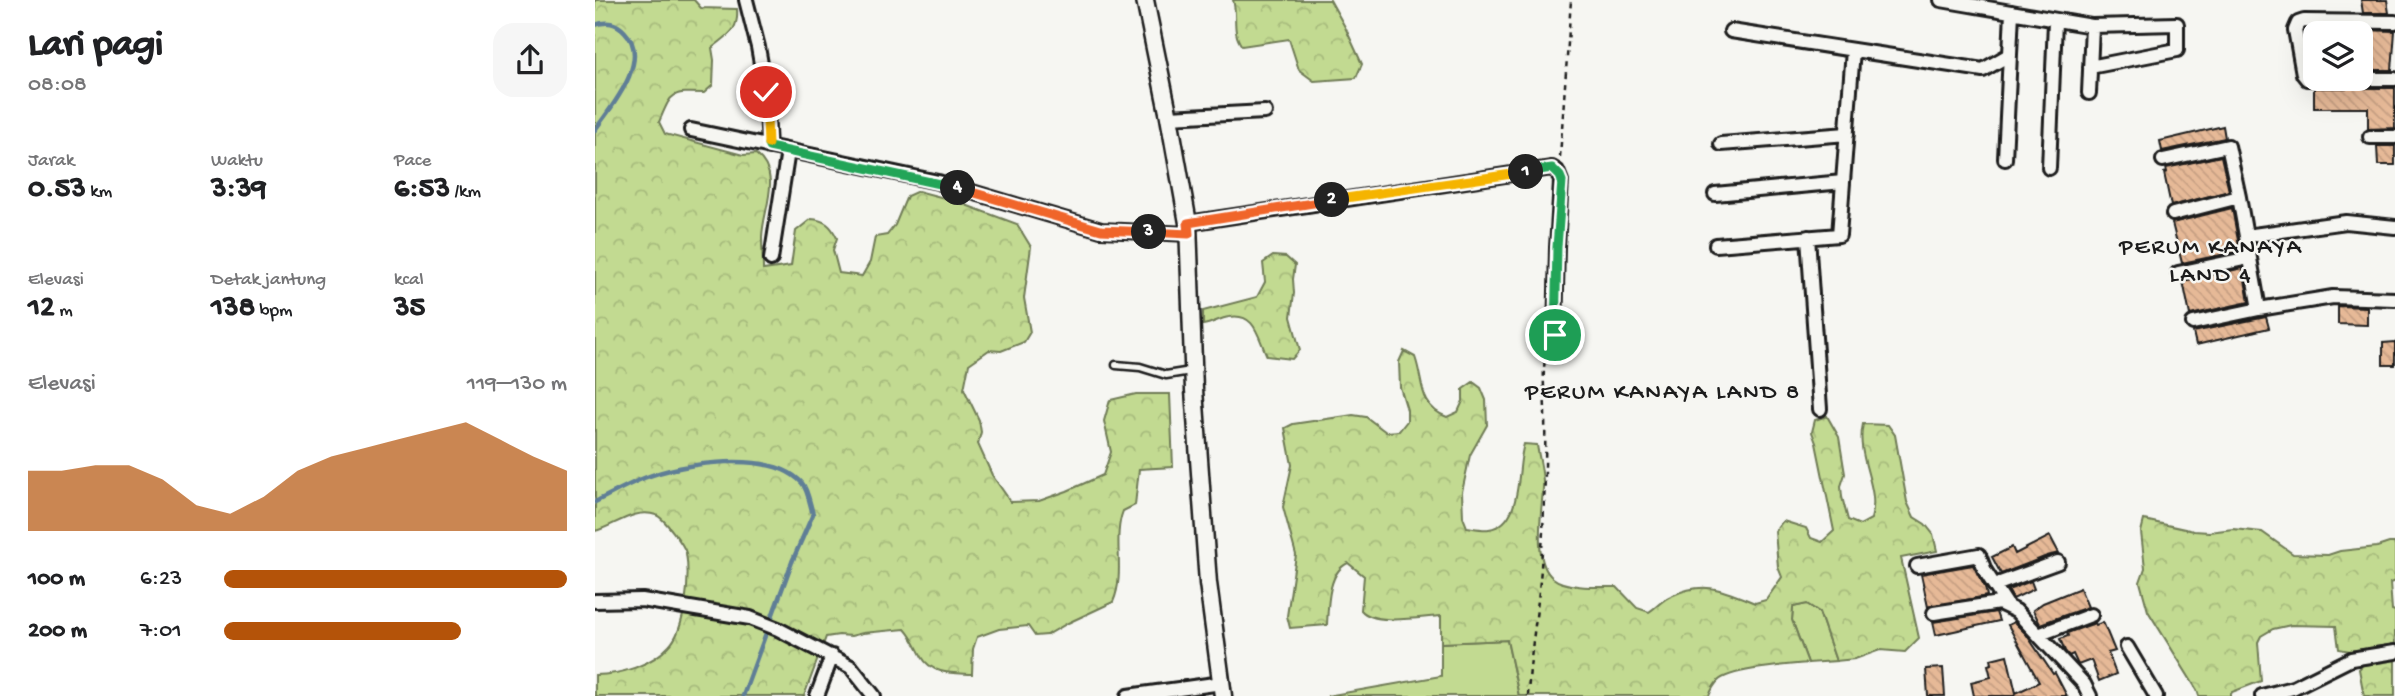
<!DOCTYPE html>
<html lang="id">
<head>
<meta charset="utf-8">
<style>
  :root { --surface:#fff; --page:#f6f6f6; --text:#202124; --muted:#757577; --accent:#b45309 }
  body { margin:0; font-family:"Gochi Hand",sans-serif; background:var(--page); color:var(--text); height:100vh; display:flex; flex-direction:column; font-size:26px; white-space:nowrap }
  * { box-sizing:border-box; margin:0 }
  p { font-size:23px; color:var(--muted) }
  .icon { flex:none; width:38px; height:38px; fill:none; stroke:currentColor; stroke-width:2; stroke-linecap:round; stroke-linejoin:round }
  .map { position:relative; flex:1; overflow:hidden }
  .side { display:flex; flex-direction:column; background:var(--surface); width:595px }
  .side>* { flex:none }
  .tools { position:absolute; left:1708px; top:21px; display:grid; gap:14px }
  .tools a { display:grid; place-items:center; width:70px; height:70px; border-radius:14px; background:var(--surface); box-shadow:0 7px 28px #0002; font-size:35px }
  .pin { position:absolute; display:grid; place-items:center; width:60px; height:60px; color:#fff; margin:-30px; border:4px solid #fff; border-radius:50%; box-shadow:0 2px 7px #0007 }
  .km { position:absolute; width:35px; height:35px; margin:-18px; border-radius:50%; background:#222; color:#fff; font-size:19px; line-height:35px; text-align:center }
  .round { display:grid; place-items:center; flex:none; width:74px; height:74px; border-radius:21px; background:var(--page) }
  .head { display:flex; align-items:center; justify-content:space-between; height:119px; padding:0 28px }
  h1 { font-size:38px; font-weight:700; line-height:52px }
  .stats { display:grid; grid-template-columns:repeat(3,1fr); gap:10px; height:119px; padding:7px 28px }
  .stats div { display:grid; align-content:center }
  .stats b { font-size:30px; font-weight:700 }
  .stats small { font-size:19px; font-weight:400 }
  .stats p { font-size:19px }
  .chart { height:196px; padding:14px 28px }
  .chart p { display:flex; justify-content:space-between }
  .chart svg { width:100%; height:126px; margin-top:7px; fill:var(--accent); opacity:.7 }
  ul { padding:0 28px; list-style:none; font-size:23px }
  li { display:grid; grid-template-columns:112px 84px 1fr; align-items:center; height:52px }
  li i { height:18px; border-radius:9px; background:var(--accent) }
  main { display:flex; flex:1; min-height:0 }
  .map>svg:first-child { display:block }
  .green { fill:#c2da91; stroke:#6f7b56; stroke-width:2 }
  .forest { fill:url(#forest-crowns); stroke:#6f7b56; stroke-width:2 }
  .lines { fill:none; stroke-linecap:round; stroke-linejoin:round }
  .stream { stroke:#5f7e96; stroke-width:4.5 }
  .building { fill:url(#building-back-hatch); stroke:#1c1c1c; stroke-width:2 }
  .service-casing { stroke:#1c1c1c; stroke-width:11 }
  .minor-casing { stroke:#1c1c1c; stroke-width:18 }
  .secondary-casing { stroke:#1c1c1c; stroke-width:21 }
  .path { stroke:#1c1c1c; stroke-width:2.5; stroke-dasharray:5 5; stroke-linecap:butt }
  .service { stroke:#f6f6f2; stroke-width:6 }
  .minor { stroke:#f6f6f2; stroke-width:12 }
  .secondary { stroke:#f6f6f2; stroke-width:16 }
  .split-1-casing { stroke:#fff; stroke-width:14 }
  .split-2-casing { stroke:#fff; stroke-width:14 }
  .split-3-casing { stroke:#fff; stroke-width:14 }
  .split-4-casing { stroke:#fff; stroke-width:14 }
  .split-5-casing { stroke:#fff; stroke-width:14 }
  .split-6-casing { stroke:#fff; stroke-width:14 }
  .split-1 { stroke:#22a559; stroke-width:9 }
  .split-2 { stroke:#f5b400; stroke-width:9 }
  .split-3 { stroke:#f0652b; stroke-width:9 }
  .split-4 { stroke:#f0652b; stroke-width:9 }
  .split-5 { stroke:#22a559; stroke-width:9 }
  .split-6 { stroke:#f5b400; stroke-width:9 }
  .labels { text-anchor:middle; stroke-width:5; stroke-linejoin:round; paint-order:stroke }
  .neighbourhood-label { font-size:24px; letter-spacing:2px; fill:#1c1c1c; stroke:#f6f6f2 }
</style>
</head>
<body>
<main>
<section class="side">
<div class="head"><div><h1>Lari pagi</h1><p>08:08</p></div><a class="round"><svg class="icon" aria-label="share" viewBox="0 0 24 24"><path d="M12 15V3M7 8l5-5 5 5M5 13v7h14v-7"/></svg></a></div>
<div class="stats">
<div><p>Jarak</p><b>0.53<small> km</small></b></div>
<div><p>Waktu</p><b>3:39</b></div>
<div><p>Pace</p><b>6:53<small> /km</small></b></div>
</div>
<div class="stats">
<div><p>Elevasi</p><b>12<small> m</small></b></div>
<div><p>Detak jantung</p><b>138<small> bpm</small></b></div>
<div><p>kcal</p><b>35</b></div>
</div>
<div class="chart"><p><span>Elevasi</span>119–130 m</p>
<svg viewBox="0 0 160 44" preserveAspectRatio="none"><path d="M0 44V23L10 23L20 21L30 21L40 26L50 35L60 38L70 32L80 23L90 18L100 15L110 12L120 9L130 6L140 12L150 18L160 23V44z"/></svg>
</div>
<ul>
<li><b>100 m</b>6:23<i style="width:100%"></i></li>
<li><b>200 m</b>7:01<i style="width:69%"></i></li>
</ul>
</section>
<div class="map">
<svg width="1800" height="696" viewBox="0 0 1800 696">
  <defs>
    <pattern id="forest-crowns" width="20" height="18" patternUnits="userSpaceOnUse" patternTransform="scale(1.75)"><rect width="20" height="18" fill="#c2da91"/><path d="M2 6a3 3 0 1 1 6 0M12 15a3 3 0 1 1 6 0" fill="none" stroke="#a6ba7c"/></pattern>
    <pattern id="building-back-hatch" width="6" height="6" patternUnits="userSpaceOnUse" patternTransform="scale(1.75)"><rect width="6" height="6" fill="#e6b997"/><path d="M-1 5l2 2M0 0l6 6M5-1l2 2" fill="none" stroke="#c59e82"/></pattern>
  </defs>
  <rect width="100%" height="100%" fill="#f6f6f2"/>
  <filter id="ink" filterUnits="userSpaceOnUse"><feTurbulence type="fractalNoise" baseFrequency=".0143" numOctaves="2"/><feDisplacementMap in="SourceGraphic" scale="14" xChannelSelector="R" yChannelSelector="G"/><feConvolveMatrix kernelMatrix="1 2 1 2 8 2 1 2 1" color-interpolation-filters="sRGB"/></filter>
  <g filter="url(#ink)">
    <!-- green -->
    <path class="green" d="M1212 604 1224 612 1241 661 1213 663 1197 620 1198 607Z
      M912 640 924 696H732L846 676V643Z"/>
    <!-- forest -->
    <path class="forest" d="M0 0H99L106 8 142 9C144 31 133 35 117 48L119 60 118 85 109 93C75 92 77 92 64 122L70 134 148 155 161 154C188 176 168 208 167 237 167 247 168 259 168 270L196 266 201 231 216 219C230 220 236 225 242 238L238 250 244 273 267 276 275 262 280 237 292 235 300 225 312 196 323 191 357 200 422 224 436 247 429 298 435 332 429 342 406 351 394 350 374 364 369 389 384 420 386 432 383 444 397 475 416 502 444 501 472 491 508 475 516 452 509 421 515 400 541 394H575L578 467 544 469 540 505 528 511C517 539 531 573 518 602L473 623 452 635 440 636 433 626 404 629 382 637 378 649 377 674C359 673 337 675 327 657 321 646 318 638 310 629L268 633 256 636 244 635 231 637 209 696H0V675C25 675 57 665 74 646 91 629 95 576 91 553 89 545 69 518 61 515 40 507 18 527 0 531Z
      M638 0H735L750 27 767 64 761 78 719 81 704 70 694 39 647 46C636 32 643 16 638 0Z
      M678 256 691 257 700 265 698 279 699 293 696 317 705 350 697 359 672 356C663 338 661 312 634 317 625 318 617 324 608 325V311L662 297 670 282 668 263Z
      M809 351 820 357C829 382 823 406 852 417L863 412 868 401V389L878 382 886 388 891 400 892 425 875 455 867 492 868 517 872 527C879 528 888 530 894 529 929 524 921 468 929 444L942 445C944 459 949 474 948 488 947 511 937 562 958 578 971 589 1006 587 1022 587L1042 608 1054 612C1062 607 1068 599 1076 596 1110 580 1128 590 1160 603L1171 600 1187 577 1183 567 1180 531 1188 521 1211 528 1216 538 1227 542 1239 531 1221 443 1217 432 1220 420 1232 416 1244 437 1250 474 1246 486 1247 497 1253 520 1265 525 1276 519C1286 488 1260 458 1268 424L1293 425 1300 435 1312 502 1319 517 1330 524 1338 534 1342 551 1306 558 1324 638 1310 652 1285 650 1260 659 1241 661 1224 612 1212 604 1198 607 1197 620 1213 663C1194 665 1135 669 1123 681 1119 685 1116 691 1114 696H924L912 640 846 643V616C826 617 779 626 766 610L769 576 753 563C733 572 733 605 732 625L695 628 692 616 701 555 688 507 697 465 690 428 698 424 758 415 771 417 791 432 804 431 812 421V410L805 387 804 362Z
      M1549 520 1599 531 1614 532 1638 529 1667 532 1698 554 1733 555 1745 551 1782 547 1794 543H1800V581L1795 583 1797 610 1800 611V644L1755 651 1744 649 1741 626 1696 625 1678 629 1666 636 1663 642 1666 681 1637 692 1635 696H1604L1602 690 1553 611 1545 582 1550 568 1546 532Z
      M1800 660V696H1769L1764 669 1768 665Z"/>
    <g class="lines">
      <!-- stream -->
      <path class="stream" d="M0 25C12 21 21 22 30 32 57 60 16 107 0 130
        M0 502C16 494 32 485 49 478 86 463 177 449 207 483 213 490 215 505 218 514L197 562 148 696"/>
    </g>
    <!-- building -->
    <path class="building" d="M1766 0H1792L1794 13H1768Z
      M1766 30 1800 31 1797 70H1766Z
      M1713 50H1720V69H1716Z
      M1719 88H1800V128L1773 129V108H1719Z
      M1628 126 1630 138 1567 151 1565 141Z
      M1782 146H1800V165H1783Z
      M1626 156 1634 191 1576 206 1569 173 1572 172 1571 168Z
      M1637 208 1645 251 1587 263 1577 223Z
      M1648 268 1654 302 1595 315 1588 281Z
      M1743 306 1772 307V325L1743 324Z
      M1671 317 1674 328 1601 345 1598 332Z
      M1800 342V365H1788V343Z
      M1455 536 1464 553 1452 556 1406 574 1397 557 1417 547 1420 554Z
      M1378 565 1390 587 1392 596 1333 607 1326 574Z
      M1436 581 1439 589 1418 599 1413 590Z
      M1485 588 1493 607 1445 624 1438 610 1448 603Z
      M1401 612 1404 621 1341 635 1338 622Z
      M1419 622 1431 634 1458 674 1460 673 1472 696H1379L1376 682 1396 677 1393 665 1397 664 1396 659 1412 655 1421 693 1444 682 1413 625Z
      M1508 622 1520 651 1513 653 1521 674 1504 681 1496 660 1483 665 1478 654 1474 656 1470 651 1465 639 1473 636 1472 633 1500 623 1501 625Z
      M1348 668 1350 696H1333L1331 669Z"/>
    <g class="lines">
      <defs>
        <path id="service" d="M521 365 545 367 571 375 596 371"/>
        <path id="minor" d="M151 0 163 47 171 92 174 147
          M1346 0 1497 26 1582 24V50L1495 67
          M1800 22 1709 21 1703 23 1700 30 1708 74 1712 79H1800
          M1136 31 1388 70 1414 55
          M1494 93 1497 26
          M574 117 670 112
          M96 130 343 182 506 230 594 234
          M1775 137H1800
          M1126 144 1252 134
          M1410 159 1417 12
          M1568 160 1633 146 1644 197 1664 309
          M1454 168 1460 21
          M1120 194 1248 182
          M1578 214 1644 197
          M593 223 957 168 962 171 966 181 962 247 960 335
          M1651 236 1751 222 1800 227
          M1213 237 1225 409
          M1121 245 1244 235 1258 50
          M176 259 193 151
          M1583 273 1654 258
          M1598 323 1664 309 1738 297 1800 299
          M1322 566 1384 555 1390 571 1412 605
          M1400 585 1463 562
          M0 601 47 600 155 618 183 629 256 667 279 696
          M1339 613 1404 603 1421 611 1489 684 1495 696
          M1443 635 1496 615
          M1532 647 1561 696
          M222 696 237 656
          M533 696 627 683
          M1667 696 1698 688 1756 659 1800 652"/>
        <path id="secondary" d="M550 0 574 117 593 223 599 390 613 583 628 696"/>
      </defs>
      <!-- service casing -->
      <use href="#service" class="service-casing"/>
      <!-- minor casing -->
      <use href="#minor" class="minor-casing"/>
      <!-- secondary casing -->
      <use href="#secondary" class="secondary-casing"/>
      <!-- path -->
      <path class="path" d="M965 157 976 0
        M933 696C935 653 943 611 946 568 949 517 951 465 950 413 950 392 945 363 955 344"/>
      <!-- service -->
      <use href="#service" class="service"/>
      <!-- minor -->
      <use href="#minor" class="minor"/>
      <!-- secondary -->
      <use href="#secondary" class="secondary"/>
    </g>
  </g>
  <g class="lines" filter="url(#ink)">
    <defs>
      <path id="split-1" d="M931 172 957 168 965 176 967 181 962 247 960 335"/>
      <path id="split-2" d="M737 200 931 172"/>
      <path id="split-3" d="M554 232 594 234 593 223 737 200"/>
      <path id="split-4" d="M363 188 506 230 554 232"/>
      <path id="split-5" d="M173 144 174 147 363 188"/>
      <path id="split-6" d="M171 92 173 144"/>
    </defs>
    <!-- split-1 casing -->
    <use href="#split-1" class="split-1-casing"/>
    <!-- split-2 casing -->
    <use href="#split-2" class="split-2-casing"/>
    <!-- split-3 casing -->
    <use href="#split-3" class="split-3-casing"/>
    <!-- split-4 casing -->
    <use href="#split-4" class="split-4-casing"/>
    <!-- split-5 casing -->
    <use href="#split-5" class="split-5-casing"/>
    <!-- split-6 casing -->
    <use href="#split-6" class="split-6-casing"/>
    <!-- split-1 -->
    <use href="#split-1" class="split-1"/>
    <!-- split-2 -->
    <use href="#split-2" class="split-2"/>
    <!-- split-3 -->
    <use href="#split-3" class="split-3"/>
    <!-- split-4 -->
    <use href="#split-4" class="split-4"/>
    <!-- split-5 -->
    <use href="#split-5" class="split-5"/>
    <!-- split-6 -->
    <use href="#split-6" class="split-6"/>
  </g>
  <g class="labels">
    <!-- neighbourhood labels -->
    <g class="neighbourhood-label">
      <text x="1616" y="253">PERUM KANAYA<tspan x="1616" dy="28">LAND 4</tspan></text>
      <text x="1068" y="398">PERUM KANAYA LAND 8</text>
    </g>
  </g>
</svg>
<div class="tools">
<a><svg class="icon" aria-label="layers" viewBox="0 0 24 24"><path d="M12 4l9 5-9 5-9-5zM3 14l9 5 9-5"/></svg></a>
</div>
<div class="pin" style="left:960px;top:335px;background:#1e9e55"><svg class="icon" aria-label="arrive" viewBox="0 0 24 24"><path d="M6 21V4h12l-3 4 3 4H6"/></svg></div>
<div class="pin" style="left:171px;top:92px;background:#d93025"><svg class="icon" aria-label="check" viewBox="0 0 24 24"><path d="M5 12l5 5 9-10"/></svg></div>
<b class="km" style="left:931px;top:172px">1</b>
<b class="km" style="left:737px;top:200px">2</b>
<b class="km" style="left:554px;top:232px">3</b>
<b class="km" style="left:363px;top:188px">4</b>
</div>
</main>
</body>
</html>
